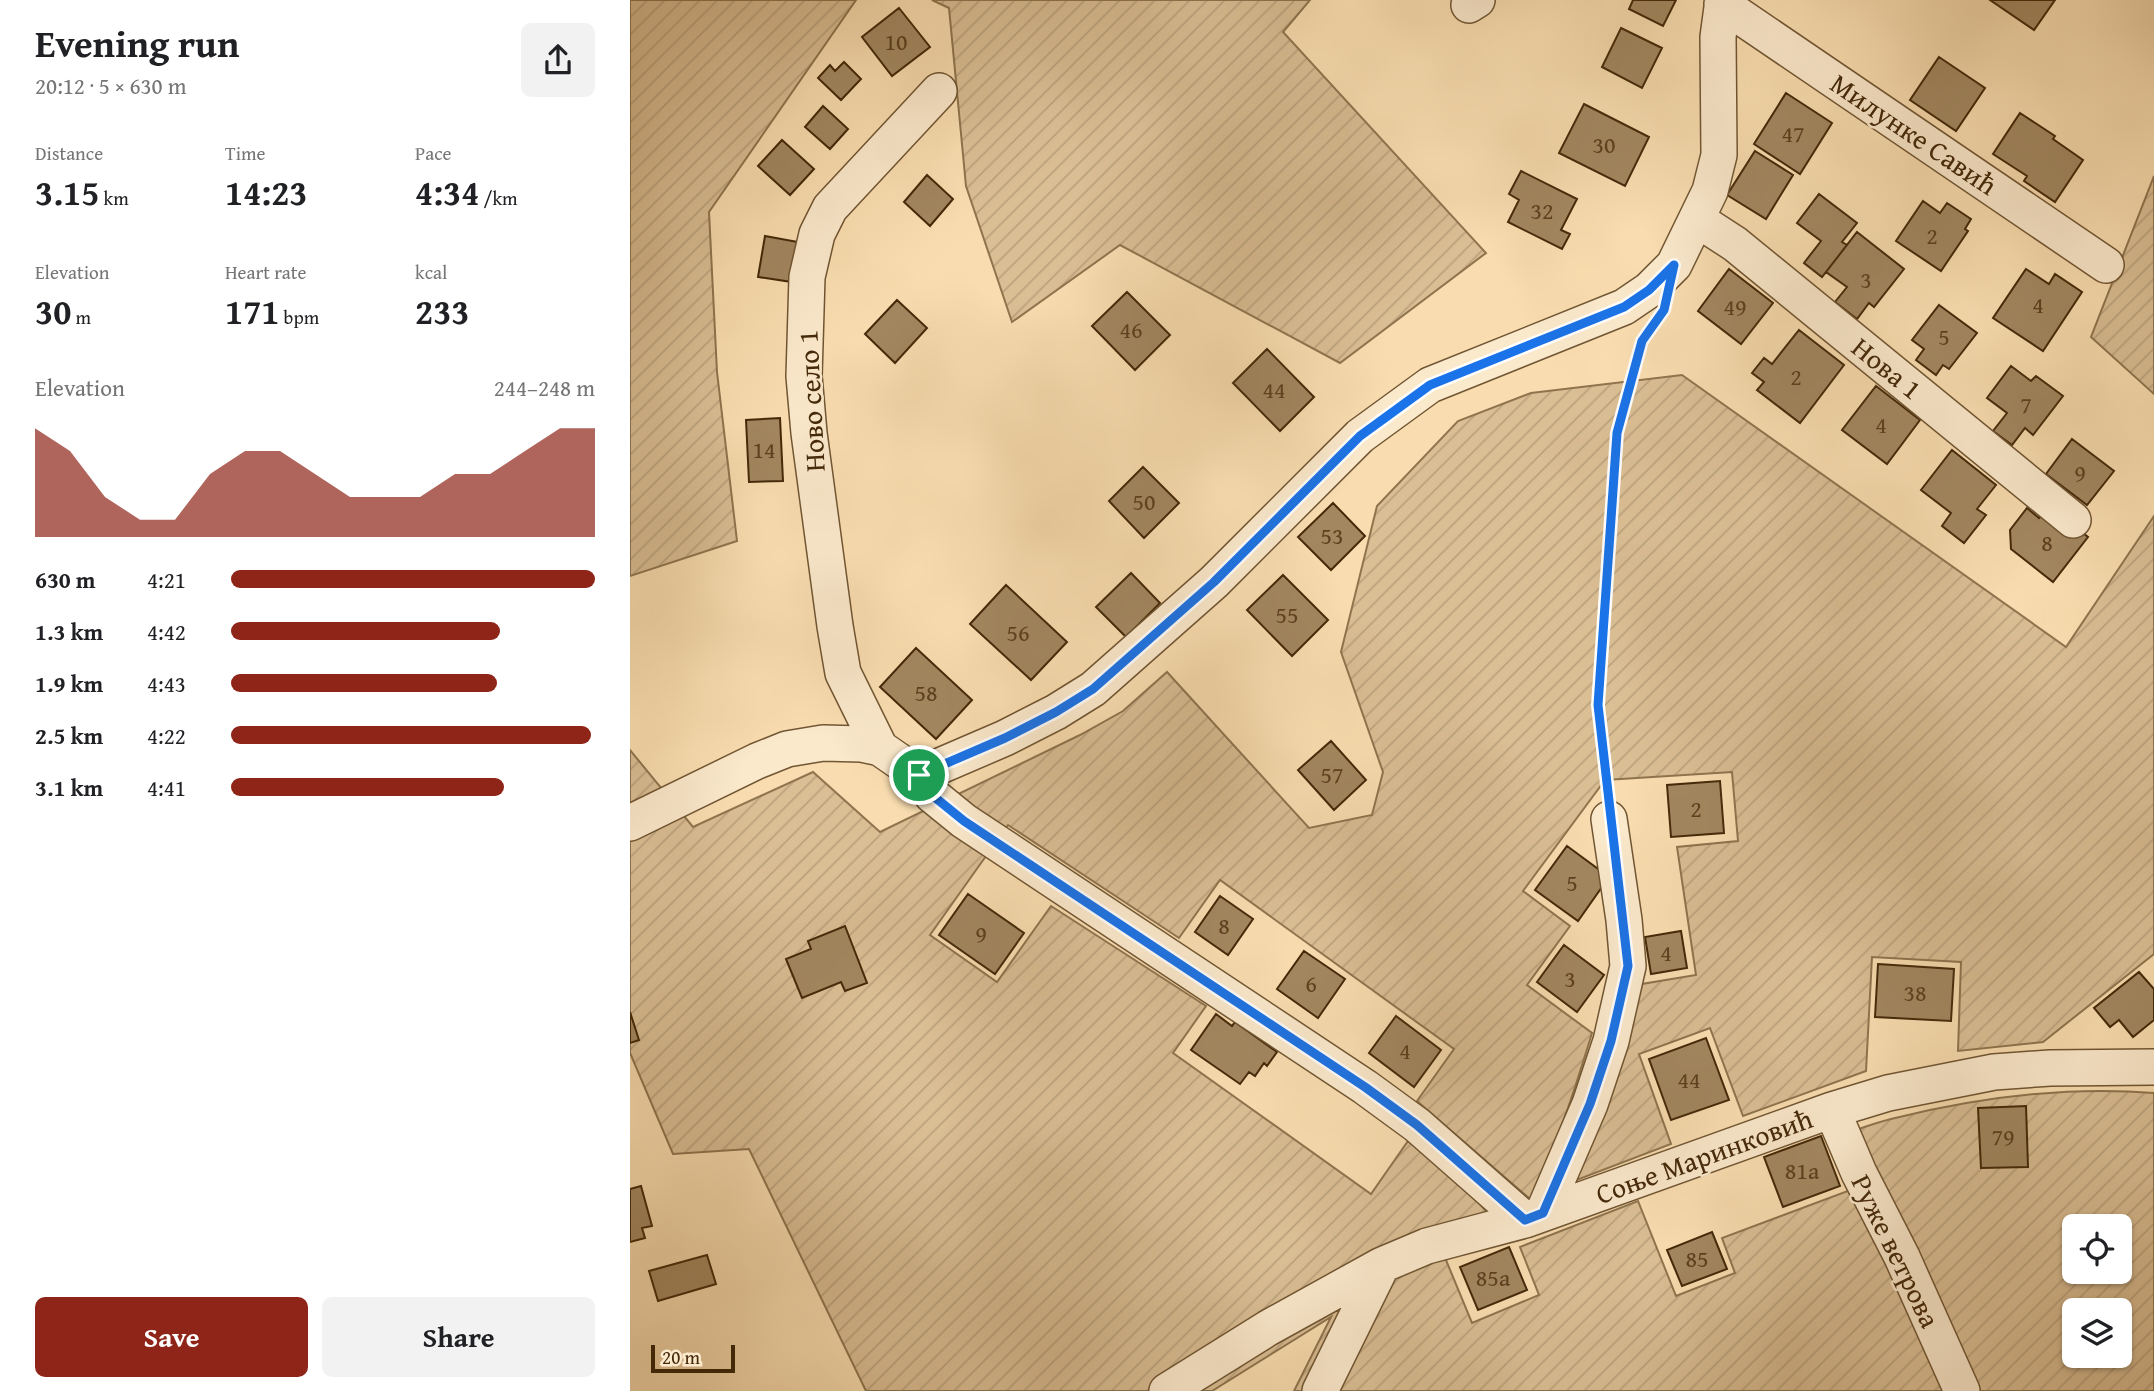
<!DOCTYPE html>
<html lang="en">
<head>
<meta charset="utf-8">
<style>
  :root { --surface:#fff; --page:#f2f2f2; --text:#202124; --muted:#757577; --accent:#8f2418 }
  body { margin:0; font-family:"Gentium Book Plus",serif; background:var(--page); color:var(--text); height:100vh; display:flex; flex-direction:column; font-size:26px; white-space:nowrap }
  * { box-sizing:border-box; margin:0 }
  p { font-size:23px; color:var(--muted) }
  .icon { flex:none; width:38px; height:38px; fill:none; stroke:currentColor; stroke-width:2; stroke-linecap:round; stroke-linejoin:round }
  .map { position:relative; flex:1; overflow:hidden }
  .drawer { display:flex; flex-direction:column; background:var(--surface); width:630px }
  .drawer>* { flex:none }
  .tools { position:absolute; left:1432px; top:1214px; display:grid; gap:14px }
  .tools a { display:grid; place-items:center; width:70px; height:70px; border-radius:10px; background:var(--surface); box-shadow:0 2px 5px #0004; font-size:35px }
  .scale { position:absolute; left:21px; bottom:18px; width:84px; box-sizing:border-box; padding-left:7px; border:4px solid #442909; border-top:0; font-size:19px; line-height:24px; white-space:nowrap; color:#442909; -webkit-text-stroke:5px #fbe9cc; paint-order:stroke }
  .pin { position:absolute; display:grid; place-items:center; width:60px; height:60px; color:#fff; margin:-30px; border:4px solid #fff; border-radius:50%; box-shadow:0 2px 7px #0007 }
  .round { display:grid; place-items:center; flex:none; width:74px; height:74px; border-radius:10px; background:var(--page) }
  .headline { display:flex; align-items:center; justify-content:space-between; height:119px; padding:0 35px }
  h1 { font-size:38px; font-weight:800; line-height:52px }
  .stats { display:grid; grid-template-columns:repeat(3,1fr); gap:10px; height:119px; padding:7px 35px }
  .stats div { display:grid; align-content:center }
  .stats b { font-size:35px; font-weight:800 }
  .stats small { font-size:19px; font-weight:400 }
  .stats p { font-size:19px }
  .chart { height:196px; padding:14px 35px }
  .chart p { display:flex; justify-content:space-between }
  .chart svg { width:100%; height:126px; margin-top:7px; fill:var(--accent); opacity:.7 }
  .button { display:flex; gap:14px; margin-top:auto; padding:14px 35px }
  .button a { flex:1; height:80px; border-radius:10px; background:var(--accent); color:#fff; font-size:28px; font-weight:800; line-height:80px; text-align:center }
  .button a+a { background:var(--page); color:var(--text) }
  ul { padding:0 35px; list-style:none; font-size:23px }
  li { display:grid; grid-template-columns:112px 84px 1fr; align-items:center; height:52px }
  li i { height:18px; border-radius:9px; background:var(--accent) }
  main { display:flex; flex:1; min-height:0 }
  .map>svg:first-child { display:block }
  .garden { fill:url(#garden-furrows); stroke:#8f744e; stroke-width:2; fill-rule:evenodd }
  .building { fill:#a28760; stroke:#442909; stroke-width:2 }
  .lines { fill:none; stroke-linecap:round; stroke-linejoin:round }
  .minor-casing { stroke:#715633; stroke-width:38 }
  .path { stroke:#442909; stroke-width:4.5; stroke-dasharray:2 3.5; stroke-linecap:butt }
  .minor { stroke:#fbe9cc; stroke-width:35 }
  .route-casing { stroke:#fff; stroke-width:14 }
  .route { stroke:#1a73e8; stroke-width:9 }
  .labels { text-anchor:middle; stroke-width:5; stroke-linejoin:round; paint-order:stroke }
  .number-label { font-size:24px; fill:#5c401f }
  .street-label { font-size:28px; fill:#442909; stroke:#fbe9cc }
</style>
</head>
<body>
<main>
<section class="drawer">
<div class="headline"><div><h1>Evening run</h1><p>20:12 · 5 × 630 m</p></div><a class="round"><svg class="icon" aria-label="share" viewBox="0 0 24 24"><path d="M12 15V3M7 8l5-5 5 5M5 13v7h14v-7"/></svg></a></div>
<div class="stats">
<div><p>Distance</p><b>3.15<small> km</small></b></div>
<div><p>Time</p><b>14:23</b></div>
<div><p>Pace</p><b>4:34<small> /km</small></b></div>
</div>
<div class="stats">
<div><p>Elevation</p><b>30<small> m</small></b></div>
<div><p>Heart rate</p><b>171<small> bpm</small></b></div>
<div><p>kcal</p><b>233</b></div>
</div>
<div class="chart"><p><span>Elevation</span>244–248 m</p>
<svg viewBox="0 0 160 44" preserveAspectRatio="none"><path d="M0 44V6L10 14L20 30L30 38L40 38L50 22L60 14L70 14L80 22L90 30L100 30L110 30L120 22L130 22L140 14L150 6L160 6V44z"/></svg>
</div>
<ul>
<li><b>630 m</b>4:21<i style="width:100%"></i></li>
<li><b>1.3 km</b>4:42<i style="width:74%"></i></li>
<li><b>1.9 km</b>4:43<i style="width:73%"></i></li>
<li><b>2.5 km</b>4:22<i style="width:99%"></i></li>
<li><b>3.1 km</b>4:41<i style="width:75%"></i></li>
</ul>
<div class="button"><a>Save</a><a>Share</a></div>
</section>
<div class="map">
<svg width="1524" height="1391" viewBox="0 0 1524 1391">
  <defs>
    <pattern id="garden-furrows" width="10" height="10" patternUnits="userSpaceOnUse" patternTransform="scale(1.75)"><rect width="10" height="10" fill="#dabe94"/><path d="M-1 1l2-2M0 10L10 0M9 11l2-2" fill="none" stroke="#bca37e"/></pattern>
  </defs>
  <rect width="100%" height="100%" fill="#f9ddb0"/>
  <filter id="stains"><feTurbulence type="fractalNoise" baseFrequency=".00286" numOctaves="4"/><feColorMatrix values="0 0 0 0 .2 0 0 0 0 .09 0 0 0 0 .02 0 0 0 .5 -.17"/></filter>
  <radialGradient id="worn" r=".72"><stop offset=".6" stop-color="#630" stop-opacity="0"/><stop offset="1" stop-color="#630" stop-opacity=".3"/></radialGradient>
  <!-- garden -->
  <path class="garden" d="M0 0H226L79 212 87 372 107 541 0 576Z
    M302 0H680L653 32 856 253 710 363 490 245 382 322 336 186 319 8Z
    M1524 176V394L1461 337Z
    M1052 375 1436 647 1524 516V954L1413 1042 1328 1051 1331 962 1242 957 1236 1071 1113 1116 1080 1028 1009 1054 1041 1144 944 1181 975 1113 996 1048 1012 984 1066 975 1047 847 1108 841 1102 772 975 780 893 891 940 926 897 985 962 1033C945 1089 927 1146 900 1199L787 1101 824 1049 590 880 549 938 378 825 300 935 367 982 421 906 576 1006 543 1053 741 1194 778 1141 833 1186 858 1213 804 1231 842 1323 909 1295 890 1247 1008 1201 1046 1296 1105 1273 1092 1238 1218 1191 1199 1139C1219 1133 1240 1124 1261 1119 1345 1098 1437 1086 1524 1093V1391H664L701 1317 582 1391H236L119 1149 43 1154 0 1053V750L63 827 183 772 250 832 450 735 493 711 537 672 679 828 742 815 753 772 711 652 747 506 828 421 901 393ZM1444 1227H1489V1272H1444ZM1444 1311H1489V1356H1444Z"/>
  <!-- building -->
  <path class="building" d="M1003 0H1046L1033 26 999 9Z
    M1360 0H1425L1404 30Z
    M269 8 300 47 262 76 232 37Z
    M991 28 1032 48 1012 88 972 67Z
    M1309 57 1355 88 1326 131 1280 100Z
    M214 62 231 79 211 100 188 78 200 65 205 71Z
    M1156 93 1202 123 1170 174 1124 144Z
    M954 104 1019 137 995 186 929 153Z
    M193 106 218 129 200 149 175 127Z
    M1390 113 1425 136 1423 139 1453 160 1425 202 1394 181 1397 176 1363 154Z
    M152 140 184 169 160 195 128 166Z
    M1125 151 1163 175 1136 219 1097 195Z
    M891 171 947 199 931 230 940 234 932 249 878 222 889 200 879 194Z
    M297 175 323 199 300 226 274 202Z
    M1189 194 1227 223 1212 242 1217 245 1192 277 1174 263 1191 241 1167 223Z
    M1293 201 1310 213 1317 203 1341 219 1335 229 1338 231 1311 271 1266 241Z
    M1227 232 1274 269 1244 307 1239 303 1227 319 1205 302 1217 287 1196 272Z
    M135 236 168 242 162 282 128 277Z
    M1099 269 1143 303 1111 344 1068 311Z
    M1396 269 1419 284 1425 274 1452 292 1413 351 1363 318Z
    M497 292 540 335 505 370 462 326Z
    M267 300 297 328 265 363 235 334Z
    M1309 305 1347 333 1319 369 1313 365 1306 375 1286 360 1294 349 1282 340Z
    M1169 330 1214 365 1170 423 1127 390 1134 382 1122 373 1134 358 1142 364Z
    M637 349 684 397 650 431 603 383Z
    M1381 366 1401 381 1406 376 1433 396 1403 435 1395 428 1382 445 1363 431 1377 413 1357 398Z
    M1246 386 1290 420 1257 464 1212 430Z
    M150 418 153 481 119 482 116 420Z
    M1442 439 1484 471 1457 505 1416 474Z
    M1322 450 1366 485 1347 509 1356 515 1334 543 1312 526 1321 513 1291 490Z
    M513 467 549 503 514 538 479 501Z
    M703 503 735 536 701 570 668 537Z
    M1418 506 1458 537 1423 582 1381 549 1380 530 1397 508 1409 518Z
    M501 573 530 603 496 637 466 607Z
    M653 575 698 620 662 656 617 610Z
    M376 585 437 642 401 680 340 624Z
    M286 648 342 700 306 739 250 687Z
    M701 741 736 780 704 810 668 770Z
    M1090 781 1094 833 1041 837 1037 785Z
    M937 846 979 877 948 921 905 890Z
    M338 894 394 933 365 974 309 935Z
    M590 896 623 919 598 955 565 932Z
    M215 926 237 983 215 991 211 982 172 998 156 959 181 949 178 941Z
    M1051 931 1057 968 1021 974 1015 937Z
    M934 945 974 975 947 1012 907 982Z
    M674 951 715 979 688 1018 647 989Z
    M1248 964 1324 969 1321 1021 1245 1017Z
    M1509 972 1524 989V1020L1503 1037 1489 1020 1480 1027 1464 1008Z
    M0 1012 9 1040 0 1043Z
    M586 1014 602 1026 605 1022 647 1052 637 1066 634 1063 625 1076 619 1072 610 1084 561 1050Z
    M766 1016 811 1050 784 1087 739 1053Z
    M1076 1038 1099 1100 1041 1120 1019 1059Z
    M1396 1106 1398 1167 1351 1168 1348 1108Z
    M1191 1136 1210 1186 1153 1207 1134 1157Z
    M11 1186 22 1226 12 1228 15 1238 0 1242V1189Z
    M1082 1232 1097 1269 1052 1286 1037 1250Z
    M879 1247 897 1290 848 1310 830 1267Z
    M77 1255 86 1284 28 1301 19 1271Z"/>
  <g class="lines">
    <defs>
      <path id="minor" d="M1092 4 1476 265
        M839 5 847 0
        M1068 220 1105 244 1443 520
        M250 748 213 673 205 626 179 433 174 376 177 277 187 234 200 208 309 91
        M289 775 302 795 334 821 735 1087 787 1125 895 1220
        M0 823 127 761 157 749 193 743 231 744 250 748 289 775 375 738 426 712 463 689 584 582 730 436 800 385 994 307 1019 290 1044 265 1080 191 1089 155 1088 37 1093 0
        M1202 1110 1229 1173 1272 1257 1332 1391
        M913 1213 960 1104 981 1041 998 966 994 920 979 819
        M537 1391 638 1328 752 1265 797 1246 895 1220 1202 1110 1258 1093 1364 1072 1420 1068 1524 1067
        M690 1391 752 1265"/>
    </defs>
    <!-- minor casing -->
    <use href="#minor" class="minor-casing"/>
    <!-- path -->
    <path class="path" d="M976 791 968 705 987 433 1012 341 1021 327"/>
    <!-- minor -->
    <use href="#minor" class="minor"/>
  </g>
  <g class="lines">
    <defs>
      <path id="route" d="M1044 265 1034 310 1012 341 987 433 968 705 998 966 981 1041 960 1104 913 1213 895 1220 787 1125 735 1087 334 821 302 795 289 775 375 738 426 712 463 689 584 582 730 436 800 385 994 307 1019 290Z"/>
    </defs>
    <!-- route casing -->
    <use href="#route" class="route-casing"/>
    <!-- route -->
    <use href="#route" class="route"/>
  </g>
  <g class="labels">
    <!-- number labels -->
    <g class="number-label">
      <text x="266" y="50">10</text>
      <text x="1163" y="142">47</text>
      <text x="974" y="153">30</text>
      <text x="912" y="219">32</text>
      <text x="1302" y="244">2</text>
      <text x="1236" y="288">3</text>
      <text x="1408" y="313">4</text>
      <text x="1105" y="315">49</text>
      <text x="501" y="338">46</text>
      <text x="1314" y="345">5</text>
      <text x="1166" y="385">2</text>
      <text x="644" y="398">44</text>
      <text x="1396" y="413">7</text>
      <text x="1251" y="433">4</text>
      <text x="134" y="458">14</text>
      <text x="1450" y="481">9</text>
      <text x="514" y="510">50</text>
      <text x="702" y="544">53</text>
      <text x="1417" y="551">8</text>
      <text x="657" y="623">55</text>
      <text x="388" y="641">56</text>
      <text x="296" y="701">58</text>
      <text x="702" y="783">57</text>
      <text x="1066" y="817">2</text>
      <text x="942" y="891">5</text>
      <text x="594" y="934">8</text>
      <text x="351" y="942">9</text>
      <text x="1036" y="961">4</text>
      <text x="940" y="987">3</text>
      <text x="681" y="992">6</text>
      <text x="1285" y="1001">38</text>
      <text x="775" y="1059">4</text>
      <text x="1059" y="1088">44</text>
      <text x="1373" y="1145">79</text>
      <text x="1172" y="1179">81a</text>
      <text x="1067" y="1267">85</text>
      <text x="863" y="1286">85a</text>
    </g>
    <!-- street labels -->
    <g class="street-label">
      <text transform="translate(1284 134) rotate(34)" y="10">Милунке Савић</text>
      <text transform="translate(1257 368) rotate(39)" y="10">Нова 1</text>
      <text transform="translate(181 401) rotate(-93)" y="10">Ново село 1</text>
      <text transform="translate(1074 1156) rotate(-20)" y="10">Соње Маринковић</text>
      <text transform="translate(1266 1251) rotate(64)" y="10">Руже ветрова</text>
    </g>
  </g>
  <rect width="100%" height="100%" filter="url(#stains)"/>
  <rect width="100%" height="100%" fill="url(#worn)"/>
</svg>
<div class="tools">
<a><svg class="icon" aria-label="locate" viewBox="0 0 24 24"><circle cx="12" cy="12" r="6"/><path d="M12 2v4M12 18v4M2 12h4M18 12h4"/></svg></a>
<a><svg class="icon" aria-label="layers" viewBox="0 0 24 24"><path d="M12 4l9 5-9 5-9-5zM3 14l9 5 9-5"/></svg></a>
</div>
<div class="scale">20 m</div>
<div class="pin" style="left:289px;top:775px;background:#1e9e55"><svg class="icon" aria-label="arrive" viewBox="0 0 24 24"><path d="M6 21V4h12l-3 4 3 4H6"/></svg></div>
</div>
</main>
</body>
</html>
